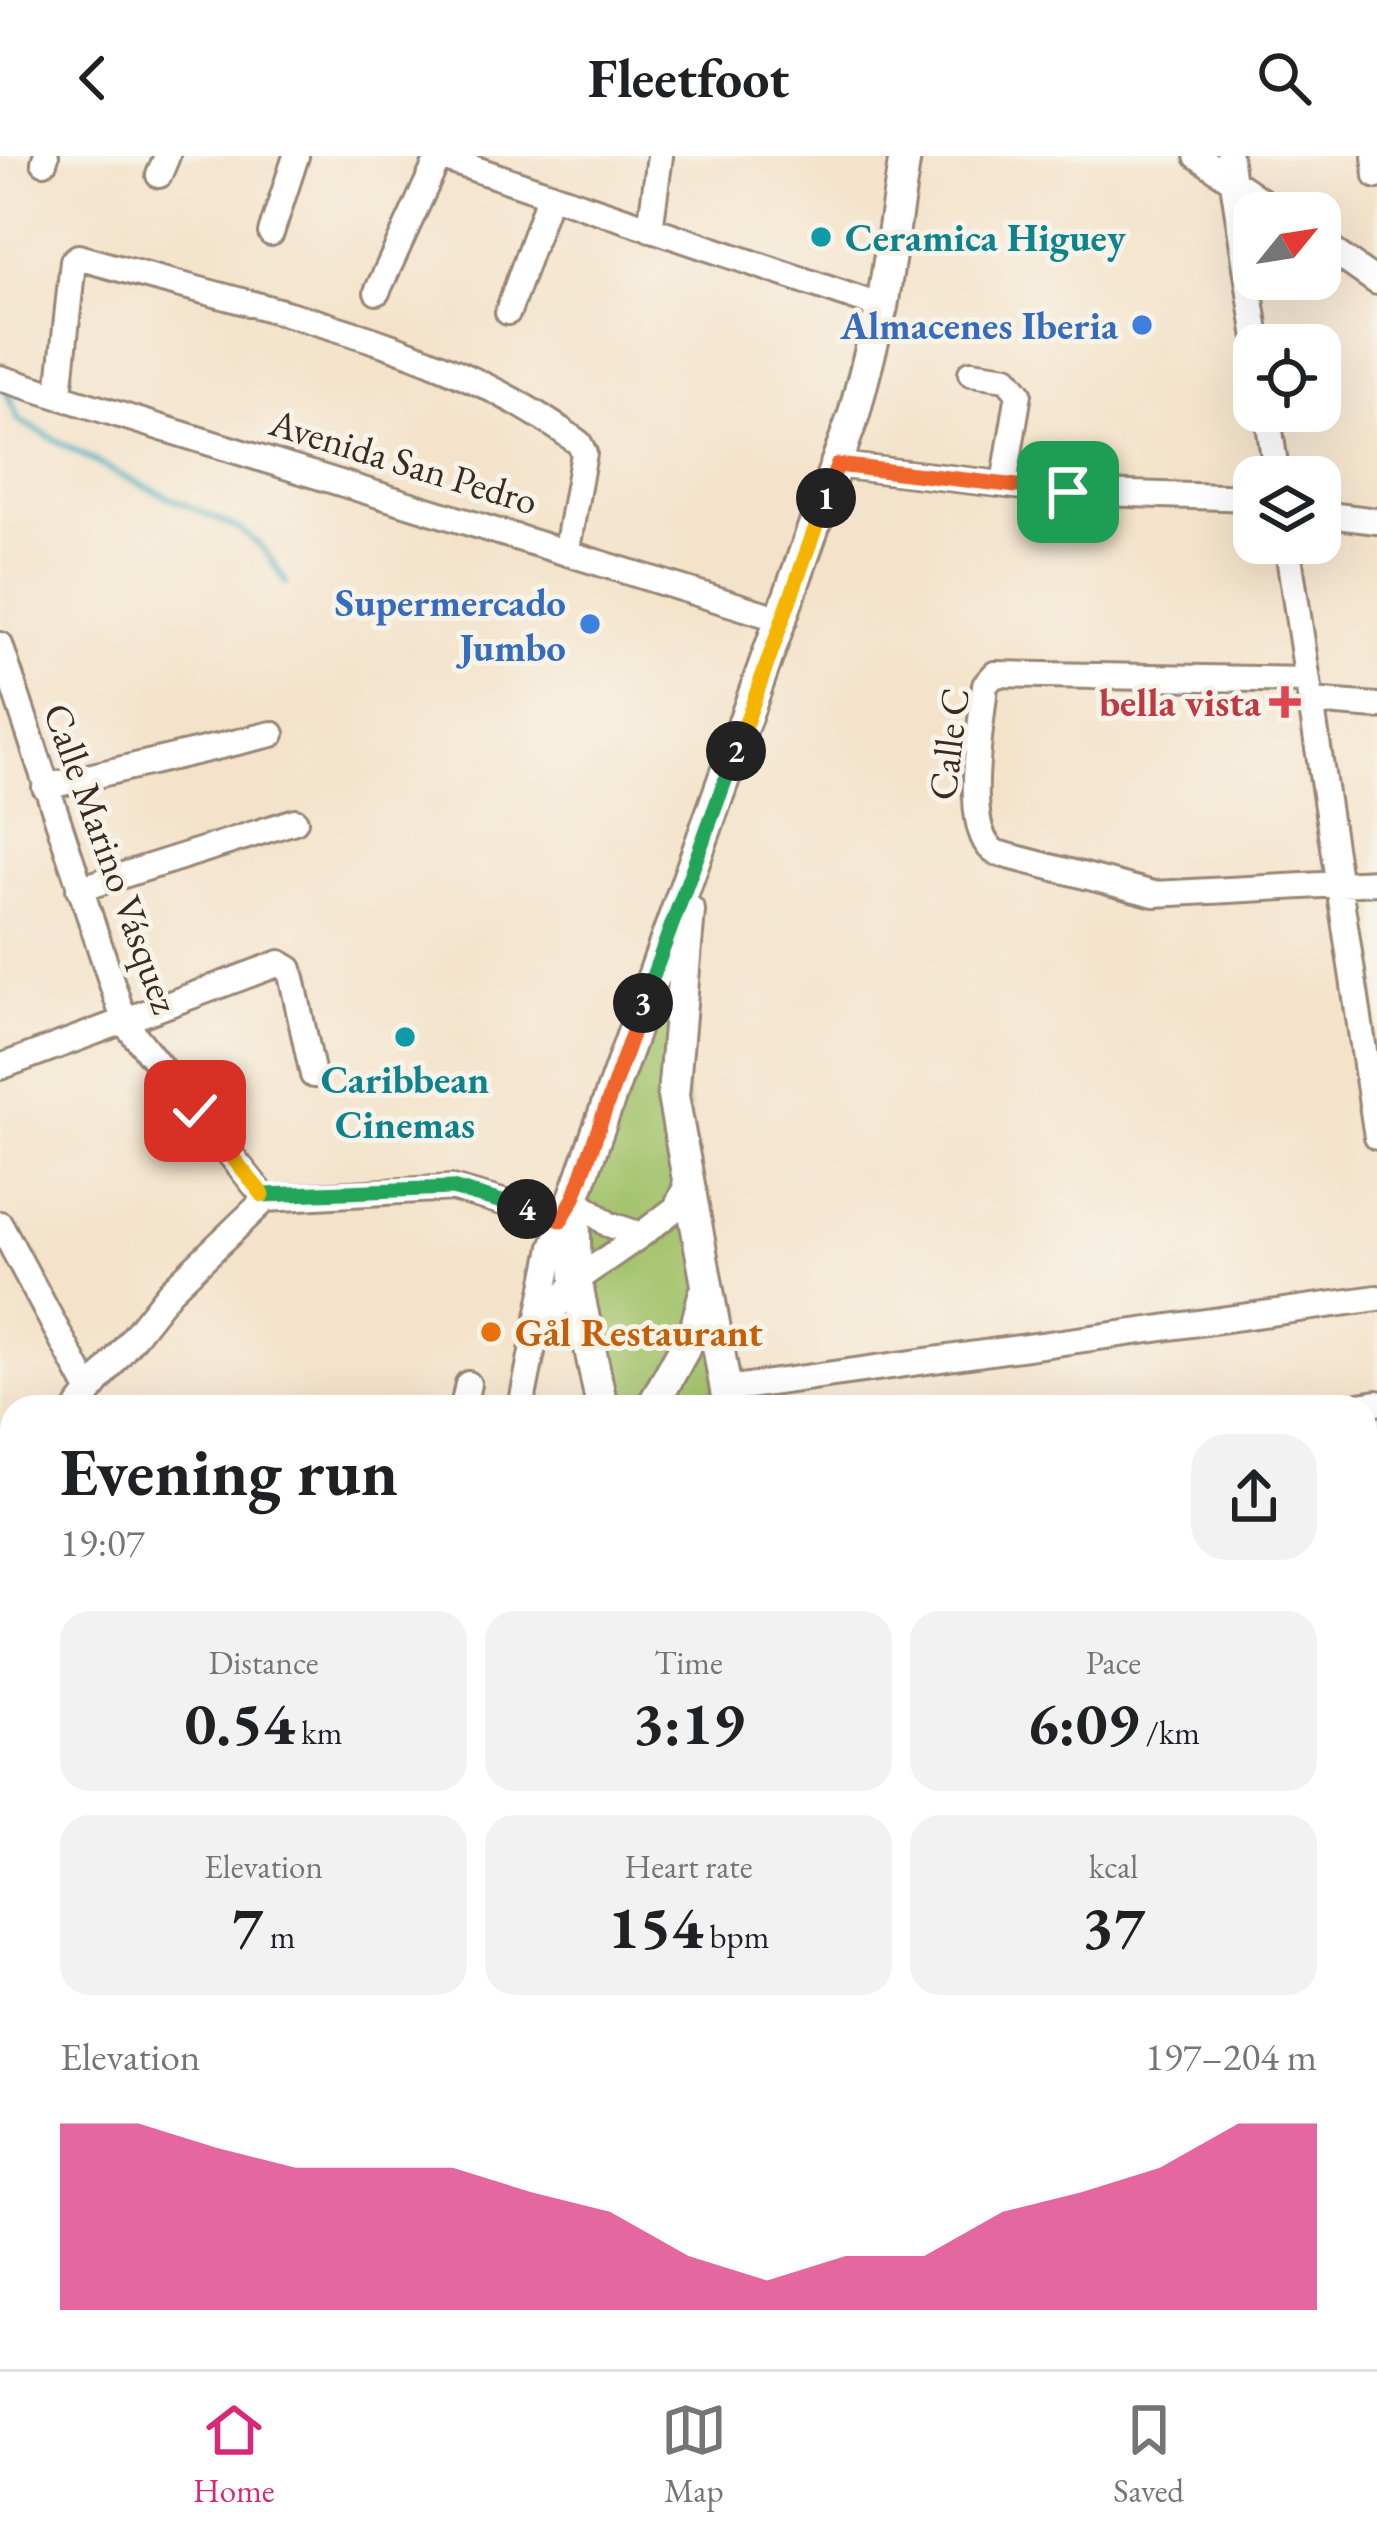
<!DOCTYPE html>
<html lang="en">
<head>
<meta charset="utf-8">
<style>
  :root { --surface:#fff; --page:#f2f2f2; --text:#202124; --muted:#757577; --line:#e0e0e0; --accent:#db2777 }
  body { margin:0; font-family:"EB Garamond",serif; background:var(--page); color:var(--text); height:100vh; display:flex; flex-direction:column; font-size:45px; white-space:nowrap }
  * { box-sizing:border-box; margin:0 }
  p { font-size:39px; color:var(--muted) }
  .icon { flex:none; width:66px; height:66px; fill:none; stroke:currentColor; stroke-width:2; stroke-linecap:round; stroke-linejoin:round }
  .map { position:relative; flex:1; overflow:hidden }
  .sheet { position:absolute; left:0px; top:1239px; width:1377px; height:975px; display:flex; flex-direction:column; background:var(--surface); border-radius:36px 36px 0 0; box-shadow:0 12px 48px #0002 }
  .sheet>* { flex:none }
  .needle { width:78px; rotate:60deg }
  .buttons { position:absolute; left:1233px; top:36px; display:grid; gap:24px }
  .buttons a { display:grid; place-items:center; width:108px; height:108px; border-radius:24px; background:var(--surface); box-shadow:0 12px 48px #0002; font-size:60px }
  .pin { position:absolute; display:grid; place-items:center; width:102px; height:102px; color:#fff; margin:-51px; border-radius:24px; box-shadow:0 6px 18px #0006 }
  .km { position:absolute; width:60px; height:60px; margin:-30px; border-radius:50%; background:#222; color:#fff; font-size:33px; line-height:60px; text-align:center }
  .round { display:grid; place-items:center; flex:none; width:126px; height:126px; border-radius:36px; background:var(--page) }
  .summary { display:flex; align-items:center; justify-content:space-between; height:204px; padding:0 60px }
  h1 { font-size:66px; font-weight:700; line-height:90px }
  .metrics { display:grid; grid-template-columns:repeat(3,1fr); gap:18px; height:204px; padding:12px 60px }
  .metrics div { display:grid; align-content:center; border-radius:30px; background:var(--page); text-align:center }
  .metrics b { font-size:60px; font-weight:700 }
  .metrics small { font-size:33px; font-weight:400 }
  .metrics p { font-size:33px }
  .chart { height:336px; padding:24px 60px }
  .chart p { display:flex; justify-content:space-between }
  .chart svg { width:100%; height:216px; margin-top:12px; fill:var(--accent); opacity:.7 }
  header { display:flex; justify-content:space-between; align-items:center; height:156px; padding:0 60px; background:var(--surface); font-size:54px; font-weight:700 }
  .dock { display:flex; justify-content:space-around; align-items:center; height:168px; border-top:3px solid var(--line); background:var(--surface); font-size:33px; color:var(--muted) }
  .dock a { display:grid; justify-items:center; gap:6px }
  .dock .selected { color:var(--accent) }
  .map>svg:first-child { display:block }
  .built { fill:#e3d3f2 }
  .green { fill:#a2c26b; stroke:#6e7644; stroke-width:3 }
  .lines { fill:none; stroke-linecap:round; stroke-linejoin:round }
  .stream { stroke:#3eacbc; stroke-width:6 }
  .minor-casing { stroke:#988674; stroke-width:30 }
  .major-casing { stroke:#988674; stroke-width:36 }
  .minor { stroke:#fff; stroke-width:24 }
  .major { stroke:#fff; stroke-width:30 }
  .split-1-casing { stroke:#fff; stroke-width:24 }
  .split-2-casing { stroke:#fff; stroke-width:24 }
  .split-3-casing { stroke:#fff; stroke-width:24 }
  .split-4-casing { stroke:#fff; stroke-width:24 }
  .split-5-casing { stroke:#fff; stroke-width:24 }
  .split-6-casing { stroke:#fff; stroke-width:24 }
  .split-1 { stroke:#f0652b; stroke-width:15 }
  .split-2 { stroke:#f5b400; stroke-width:15 }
  .split-3 { stroke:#22a559; stroke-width:15 }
  .split-4 { stroke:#f0652b; stroke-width:15 }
  .split-5 { stroke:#22a559; stroke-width:15 }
  .split-6 { stroke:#f5b400; stroke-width:15 }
  .culture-dot { fill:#0f9aa8; stroke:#f7f3e8; stroke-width:4.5 }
  .shop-dot { fill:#3f7fe0; stroke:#f7f3e8; stroke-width:4.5 }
  .health-dot { fill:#e0444e; stroke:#f7f3e8; stroke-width:4.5 }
  .food-dot { fill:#e8710a; stroke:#f7f3e8; stroke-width:4.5 }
  .labels { text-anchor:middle; stroke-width:10; stroke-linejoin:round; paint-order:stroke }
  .culture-label { font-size:39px; font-weight:bold; fill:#0d838f; stroke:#f7f3e8; text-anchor:start }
  .shop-label { font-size:39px; font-weight:bold; fill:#366cbe; stroke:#f7f3e8; text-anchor:end }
  .street-label { font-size:39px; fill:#3b2a1e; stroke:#f7f3e8 }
  .health-label { font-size:39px; font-weight:bold; fill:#be3a42; stroke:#f7f3e8; text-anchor:end }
  .food-label { font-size:39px; font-weight:bold; fill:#c56008; stroke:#f7f3e8; text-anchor:start }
</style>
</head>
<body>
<header><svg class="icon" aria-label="back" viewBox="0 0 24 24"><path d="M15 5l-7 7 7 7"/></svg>Fleetfoot<svg class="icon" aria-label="search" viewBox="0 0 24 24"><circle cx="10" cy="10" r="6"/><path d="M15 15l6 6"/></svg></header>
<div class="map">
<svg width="1377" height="2213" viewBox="0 0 1377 2213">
  <rect width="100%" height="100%" fill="#f7f3e8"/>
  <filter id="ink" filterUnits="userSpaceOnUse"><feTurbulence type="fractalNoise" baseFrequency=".00833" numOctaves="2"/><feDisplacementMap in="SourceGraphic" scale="24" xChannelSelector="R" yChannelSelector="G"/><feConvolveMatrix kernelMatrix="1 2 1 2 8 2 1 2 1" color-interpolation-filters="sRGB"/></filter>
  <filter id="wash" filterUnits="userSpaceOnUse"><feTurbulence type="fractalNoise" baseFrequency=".004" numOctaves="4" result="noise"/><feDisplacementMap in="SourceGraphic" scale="48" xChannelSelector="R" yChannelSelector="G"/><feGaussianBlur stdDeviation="2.7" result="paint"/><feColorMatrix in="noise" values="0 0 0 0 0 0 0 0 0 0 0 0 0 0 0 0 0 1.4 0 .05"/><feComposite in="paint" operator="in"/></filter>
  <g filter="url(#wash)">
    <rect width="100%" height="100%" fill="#f4e3ca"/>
    <!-- built -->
    <path class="built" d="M1377 1929V2213H918L917 2202H1365V1930Z
      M320 2202H597L594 2213H318Z
      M624 2202H860L862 2213H621Z"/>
    <!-- green -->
    <path class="green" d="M692 713 675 869 729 1251H602L575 1126 554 1152 553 1091Z
      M1377 2017V2213H1222L1221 2202H1365V2019Z"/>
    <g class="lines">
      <!-- stream -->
      <path class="stream" d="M4 229 19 264 120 319 241 374 264 393 286 427
        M225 2213 230 2202"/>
    </g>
  </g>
  <g filter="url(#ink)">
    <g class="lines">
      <defs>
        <path id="minor" d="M437 0 882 151
          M1197 0 1279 57
          M1229 0 1258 189
          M1375 0 1377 20
          M44 6 46 0
          M159 19 167 0
          M650 73 660 0
          M271 77 296 0
          M1320 86 1377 126
          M377 136 439 1
          M508 156 550 38
          M971 217 1007 222 1019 237 1004 328
          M0 222 784 464
          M59 238 73 105 78 101C243 149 442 183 579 287L584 297 567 393
          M1267 255 1277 321
          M837 309 1068 336 1254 342
          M1320 358 1377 365
          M1287 387 1377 981
          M0 489 125 867 266 1043
          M1307 524 995 518 985 529C982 568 960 679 997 697L1154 738 1377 726
          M1311 545 1377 550
          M45 631 272 578
          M79 733 295 665
          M0 911 280 807 290 813 313 919
          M0 1068 90 1236
          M543 1170 576 1124 641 1079
          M727 1233 1377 1142
          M78 1251 170 1135 266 1043 452 1032 574 1066
          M463 1251 468 1228
          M521 1251 553 1091 574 1042 608 1068 641 1079 676 1052 689 1024
          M1353 1251 1377 1247
          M0 1354 12 1338
          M0 1392 12 1397
          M0 1474 12 1564
          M1365 1492 1377 1490
          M1365 1809 1377 1808
          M0 1955 12 1945
          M1365 1999 1377 1997
          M0 2068 12 2081
          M112 2213 121 2202
          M318 2213 320 2202"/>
        <path id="major" d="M689 755 673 940 729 1251
          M602 1251 576 1124 574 1042 854 258 882 151 905 0
          M652 1251 696 1171 704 1139
          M867 2202 869 2213
          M595 2213 597 2202"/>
      </defs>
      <!-- minor casing -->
      <use href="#minor" class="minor-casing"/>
      <!-- major casing -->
      <use href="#major" class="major-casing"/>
      <!-- minor -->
      <use href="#minor" class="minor"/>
      <!-- major -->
      <use href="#major" class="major"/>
    </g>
  </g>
  <g class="lines" filter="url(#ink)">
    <defs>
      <path id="split-1" d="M826 342 837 309 1068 336"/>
      <path id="split-2" d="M736 595 826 342"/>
      <path id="split-3" d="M643 847 736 595"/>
      <path id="split-4" d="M527 1053 561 1064 574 1042 643 847"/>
      <path id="split-5" d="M263 1039 452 1032 527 1053"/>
      <path id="split-6" d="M195 955 263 1039"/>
    </defs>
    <!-- split-1 casing -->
    <use href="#split-1" class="split-1-casing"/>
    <!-- split-2 casing -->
    <use href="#split-2" class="split-2-casing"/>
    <!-- split-3 casing -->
    <use href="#split-3" class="split-3-casing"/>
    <!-- split-4 casing -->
    <use href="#split-4" class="split-4-casing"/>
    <!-- split-5 casing -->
    <use href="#split-5" class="split-5-casing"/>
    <!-- split-6 casing -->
    <use href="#split-6" class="split-6-casing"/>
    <!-- split-1 -->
    <use href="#split-1" class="split-1"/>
    <!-- split-2 -->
    <use href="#split-2" class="split-2"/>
    <!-- split-3 -->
    <use href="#split-3" class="split-3"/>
    <!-- split-4 -->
    <use href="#split-4" class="split-4"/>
    <!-- split-5 -->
    <use href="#split-5" class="split-5"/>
    <!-- split-6 -->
    <use href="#split-6" class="split-6"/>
  </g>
  <!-- markers -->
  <g class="culture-dot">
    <circle cx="821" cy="81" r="12"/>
    <circle cx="405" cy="881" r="12"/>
  </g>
  <g class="shop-dot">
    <circle cx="1142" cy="169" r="12"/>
    <circle cx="590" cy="468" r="12"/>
  </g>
  <path class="health-dot" d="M1279 528h12v12h12v12h-12v12h-12v-12h-12v-12h12z"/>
  <circle class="food-dot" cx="491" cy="1176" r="12"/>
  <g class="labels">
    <!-- culture labels -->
    <g class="culture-label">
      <text x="845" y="95">Ceramica Higuey</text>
      <text x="405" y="937" text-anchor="middle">Caribbean<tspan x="405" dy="45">Cinemas</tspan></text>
    </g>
    <!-- shop labels -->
    <g class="shop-label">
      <text x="1118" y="183">Almacenes Iberia</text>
      <text x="566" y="460">Supermercado<tspan x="566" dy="45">Jumbo</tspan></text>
    </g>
    <!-- street labels -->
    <g class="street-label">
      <text transform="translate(404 305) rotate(17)" y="14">Avenida San Pedro</text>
      <text transform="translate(948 588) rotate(-83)" y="14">Calle C</text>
      <text transform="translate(112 702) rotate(70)" y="14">Calle Marino Vásquez</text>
    </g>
    <!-- health labels -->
    <g class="health-label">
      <text x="1261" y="560">bella vista</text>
    </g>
    <!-- food labels -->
    <g class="food-label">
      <text x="515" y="1190">Gål Restaurant</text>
    </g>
  </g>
</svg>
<div class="buttons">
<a><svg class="needle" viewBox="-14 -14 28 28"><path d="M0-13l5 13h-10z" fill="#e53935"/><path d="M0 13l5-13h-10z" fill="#757577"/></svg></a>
<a><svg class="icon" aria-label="locate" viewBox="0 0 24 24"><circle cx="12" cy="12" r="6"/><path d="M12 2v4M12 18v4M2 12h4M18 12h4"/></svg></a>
<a><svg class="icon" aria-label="layers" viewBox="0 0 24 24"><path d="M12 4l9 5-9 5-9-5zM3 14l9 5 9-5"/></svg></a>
</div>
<div class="pin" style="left:1068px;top:336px;background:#1e9e55"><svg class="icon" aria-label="arrive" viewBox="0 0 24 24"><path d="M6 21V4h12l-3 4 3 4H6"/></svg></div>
<div class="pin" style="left:195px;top:955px;background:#d93025"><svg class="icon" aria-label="check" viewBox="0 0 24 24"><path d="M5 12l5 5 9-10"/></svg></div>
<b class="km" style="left:826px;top:342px">1</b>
<b class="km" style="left:736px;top:595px">2</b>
<b class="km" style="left:643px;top:847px">3</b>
<b class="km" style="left:527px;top:1053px">4</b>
<section class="sheet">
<div class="summary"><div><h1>Evening run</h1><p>19:07</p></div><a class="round"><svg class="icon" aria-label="share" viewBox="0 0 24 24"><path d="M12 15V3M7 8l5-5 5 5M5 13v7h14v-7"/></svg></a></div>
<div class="metrics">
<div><p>Distance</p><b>0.54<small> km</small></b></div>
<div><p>Time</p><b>3:19</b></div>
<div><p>Pace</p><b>6:09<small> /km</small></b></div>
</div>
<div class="metrics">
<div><p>Elevation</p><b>7<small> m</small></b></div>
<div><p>Heart rate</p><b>154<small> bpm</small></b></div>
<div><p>kcal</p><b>37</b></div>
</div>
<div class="chart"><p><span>Elevation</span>197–204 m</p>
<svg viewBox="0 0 160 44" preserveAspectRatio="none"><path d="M0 44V6L10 6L20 11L30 15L40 15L50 15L60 20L70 24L80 33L90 38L100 33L110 33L120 24L130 20L140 15L150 6L160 6V44z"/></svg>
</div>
</section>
</div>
<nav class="dock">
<a class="selected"><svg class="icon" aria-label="home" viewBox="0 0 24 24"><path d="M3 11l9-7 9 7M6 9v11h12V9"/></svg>Home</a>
<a><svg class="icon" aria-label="map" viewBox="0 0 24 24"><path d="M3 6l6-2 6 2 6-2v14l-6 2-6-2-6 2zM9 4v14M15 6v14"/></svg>Map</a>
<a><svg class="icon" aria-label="saved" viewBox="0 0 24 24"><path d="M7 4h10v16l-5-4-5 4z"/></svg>Saved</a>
</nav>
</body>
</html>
